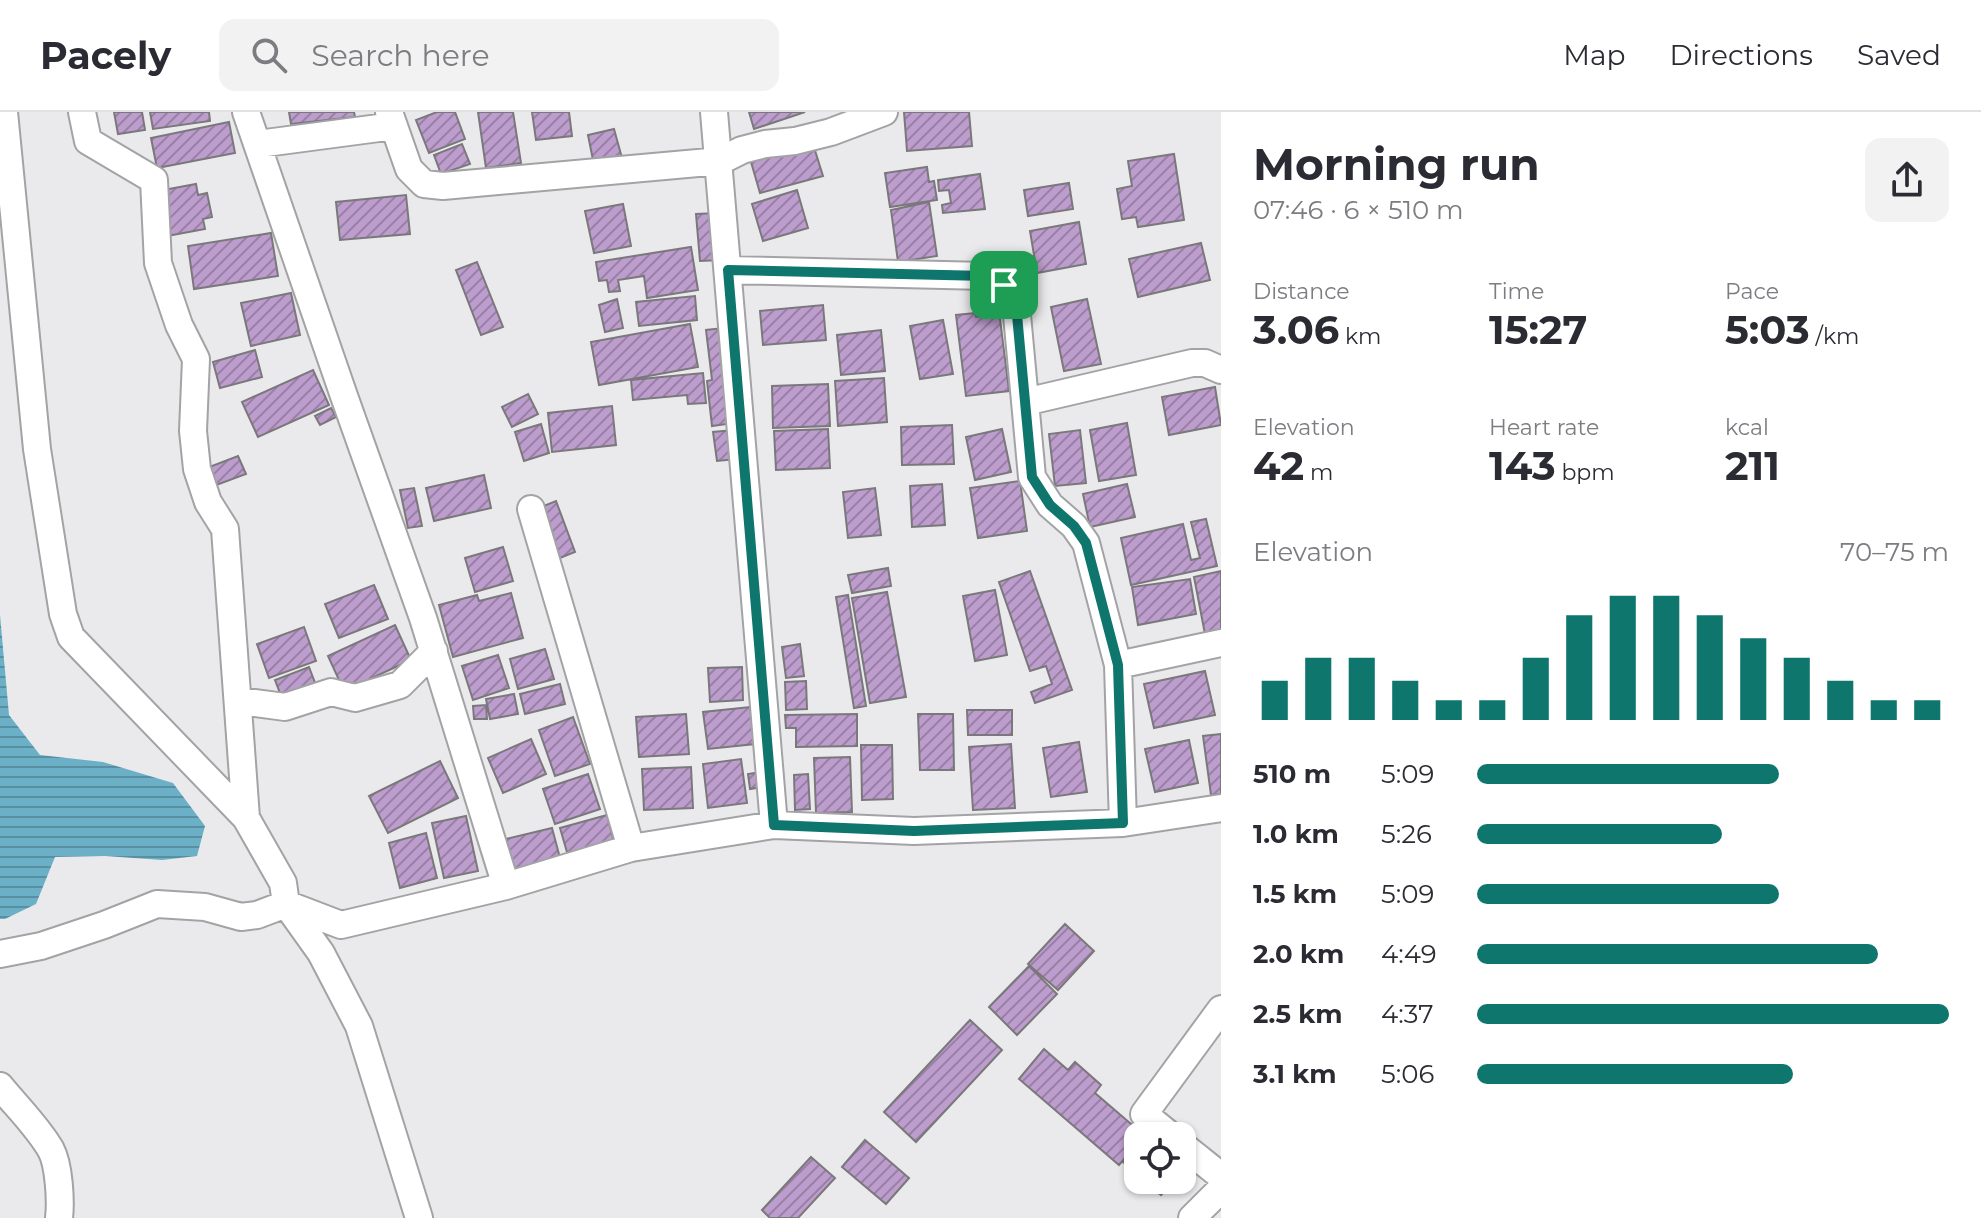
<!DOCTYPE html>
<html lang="en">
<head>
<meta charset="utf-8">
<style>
  :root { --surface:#fff; --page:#f2f2f3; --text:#2b2b33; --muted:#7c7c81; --line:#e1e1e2; --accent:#0f766e }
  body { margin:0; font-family:Montserrat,sans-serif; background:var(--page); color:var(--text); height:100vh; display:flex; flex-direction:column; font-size:30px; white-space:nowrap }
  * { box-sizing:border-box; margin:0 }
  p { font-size:26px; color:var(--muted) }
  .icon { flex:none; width:44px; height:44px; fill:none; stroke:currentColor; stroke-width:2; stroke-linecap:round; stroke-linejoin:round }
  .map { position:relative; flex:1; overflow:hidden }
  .sheet { display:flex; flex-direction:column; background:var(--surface); width:760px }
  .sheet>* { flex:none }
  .fabs { position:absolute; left:1124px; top:1010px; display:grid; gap:16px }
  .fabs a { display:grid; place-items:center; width:72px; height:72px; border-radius:16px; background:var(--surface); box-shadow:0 2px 6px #0004; font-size:40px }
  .pin { position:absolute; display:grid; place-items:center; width:68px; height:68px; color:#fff; margin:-34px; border-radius:16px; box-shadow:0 4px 12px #0006 }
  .round { display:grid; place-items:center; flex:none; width:84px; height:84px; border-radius:16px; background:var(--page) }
  .overview { display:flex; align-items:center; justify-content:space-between; height:136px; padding:0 32px }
  h1 { font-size:44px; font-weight:700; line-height:60px }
  .stats { display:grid; grid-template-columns:repeat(3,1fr); gap:12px; height:136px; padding:8px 32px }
  .stats div { display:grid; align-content:center }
  .stats b { font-size:40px; font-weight:700 }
  .stats small { font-size:22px; font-weight:400 }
  .stats p { font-size:22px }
  .chart { height:224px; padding:16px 32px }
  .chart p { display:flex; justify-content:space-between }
  .chart svg { width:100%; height:144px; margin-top:8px; stroke:var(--accent); stroke-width:6 }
  ul { padding:0 32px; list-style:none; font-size:26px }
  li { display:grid; grid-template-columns:128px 96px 1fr; align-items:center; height:60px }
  li i { height:20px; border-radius:10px; background:var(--accent) }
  header { display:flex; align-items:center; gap:48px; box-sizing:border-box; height:112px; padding:0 40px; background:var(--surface); border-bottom:2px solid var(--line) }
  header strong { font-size:38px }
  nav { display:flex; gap:44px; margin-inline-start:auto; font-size:28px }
  .search { width:560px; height:72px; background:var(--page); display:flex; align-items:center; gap:20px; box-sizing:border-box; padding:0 28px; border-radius:16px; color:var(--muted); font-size:30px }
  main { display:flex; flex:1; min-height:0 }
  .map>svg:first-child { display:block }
  .water { fill:url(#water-rules) }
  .building { fill:url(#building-hatch); stroke:#7a787b; stroke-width:2 }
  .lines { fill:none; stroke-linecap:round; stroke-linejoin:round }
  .minor-casing { stroke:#a3a3a6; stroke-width:30 }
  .minor { stroke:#fff; stroke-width:26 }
  .route-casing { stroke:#fff; stroke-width:16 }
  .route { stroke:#0f766e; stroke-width:10 }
</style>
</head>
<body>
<header>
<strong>Pacely</strong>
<div class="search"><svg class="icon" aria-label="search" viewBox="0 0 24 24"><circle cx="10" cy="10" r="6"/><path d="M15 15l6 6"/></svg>Search here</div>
<nav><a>Map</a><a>Directions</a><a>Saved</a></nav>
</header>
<main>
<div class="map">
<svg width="1221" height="1106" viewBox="0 0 1221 1106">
  <defs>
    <pattern id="water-rules" width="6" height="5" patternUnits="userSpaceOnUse" patternTransform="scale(2)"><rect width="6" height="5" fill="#6bb0c6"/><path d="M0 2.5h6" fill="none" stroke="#588fa1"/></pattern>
    <pattern id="building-hatch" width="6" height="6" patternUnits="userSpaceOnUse" patternTransform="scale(2)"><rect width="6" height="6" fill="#bd9dcd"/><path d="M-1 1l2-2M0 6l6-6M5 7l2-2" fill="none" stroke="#9980a6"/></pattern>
  </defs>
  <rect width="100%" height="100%" fill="#eaeaed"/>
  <!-- water -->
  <path class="water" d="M0 503 9 603 40 643 103 650 173 671 205 714 197 744 162 748 105 744 55 745 36 792 5 807H0Z"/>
  <!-- building -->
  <path class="building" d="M114 0H142L145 18 118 22Z
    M150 0H209L210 9 153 17Z
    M289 0H354L355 5 291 12Z
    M437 0H455L465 27 429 41 416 8Z
    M478 0H513L521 51 486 56Z
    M532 0H569L572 24 536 28Z
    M749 0H805L754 17Z
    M904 0H969L972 34 907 39Z
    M229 10 235 41 157 56 151 26Z
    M614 17 622 46 594 53 588 23Z
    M462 32 470 52 441 62 434 43Z
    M813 32 823 64 760 81 751 50Z
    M1174 42 1184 108 1138 115 1136 105 1122 107 1117 77 1132 74 1128 49Z
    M927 55 929 70 934 69 937 88 890 95 885 61Z
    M980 62 985 97 943 101 942 93 951 91 949 78 939 79 938 68Z
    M1069 71 1073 97 1028 104 1024 78Z
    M196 72 198 83 207 81 212 105 203 107 205 117 167 124 158 79Z
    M797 78 808 116 763 129 752 92Z
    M406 83 410 122 340 128 336 90Z
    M929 90 937 144 898 150 891 98Z
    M623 92 631 134 594 141 585 99Z
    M717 101 721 148 700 149 696 102Z
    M1079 110 1086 152 1037 161 1030 119Z
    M271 121 278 164 194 177 188 134Z
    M1201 131 1210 168 1138 185 1129 147Z
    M691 135 698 178 647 186 644 164 618 168 620 179 609 180 607 168 599 169 596 150Z
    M477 150 503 215 481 223 456 158Z
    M291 181 300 223 251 234 241 191Z
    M695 184 697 208 639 214 636 190Z
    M617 187 623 216 605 220 599 193Z
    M1087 187 1101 252 1064 259 1051 195Z
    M823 193 826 228 763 233 760 199Z
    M999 199 1009 279 966 284 956 203 975 201 976 205 985 204 984 201Z
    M943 208 953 262 920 267 910 214Z
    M690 212 698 255 599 273 591 230Z
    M724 216 734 311 712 314 707 269 712 268 706 218Z
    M881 218 885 259 841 263 837 223Z
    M255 238 262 265 220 276 213 250Z
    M313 258 329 293 258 325 242 290Z
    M703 261 706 291 688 292 687 283 633 288 631 268Z
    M884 266 887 310 838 314 835 269Z
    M828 272 830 314 773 316 772 274Z
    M1215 275 1221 313 1169 323 1162 285Z
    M528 282 538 302 512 315 502 295Z
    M612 294 616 333 552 340 548 301Z
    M331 296 336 305 320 313 315 304Z
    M1127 311 1136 363 1099 369 1090 318Z
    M541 312 549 341 524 349 515 320Z
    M952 313 954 352 902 353 901 315Z
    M828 317 830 356 776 358 774 319Z
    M1002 317 1011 360 975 368 966 325Z
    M733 318 736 347 717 349 713 320Z
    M1080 318 1086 371 1055 374 1049 322Z
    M238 344 246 362 211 375 204 357Z
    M484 363 491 396 434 409 426 376Z
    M1020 369 1027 419 978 426 970 376Z
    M942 372 945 413 912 415 910 374Z
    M1127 372 1135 405 1090 415 1083 382Z
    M414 376 422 414 408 416 400 378Z
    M875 376 881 423 848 426 843 380Z
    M556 389 575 440 555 448 536 397Z
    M1206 407 1217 454 1131 473 1121 426 1183 412 1191 448 1200 446 1191 410Z
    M503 435 513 469 475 480 465 446Z
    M888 456 891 474 852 481 848 463Z
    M1030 459 1072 578 1035 591 1031 580 1052 572 1046 554 1030 559 999 470Z
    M1221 459V519L1205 522 1194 465Z
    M1190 467 1196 502 1138 513 1132 475Z
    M374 473 388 507 339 526 325 492Z
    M995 478 1007 543 975 549 963 484Z
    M887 480 906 585 870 591 852 486Z
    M511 481 523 526 453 545 439 493 477 483 479 489Z
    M848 483 866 594 854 596 836 485Z
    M395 513 411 548 344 579 328 544Z
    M304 515 316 549 269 566 257 532Z
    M800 532 804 564 786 566 782 535Z
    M545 537 554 567 518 577 510 547Z
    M498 543 509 576 473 588 462 554Z
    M309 555 317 576 283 589 275 568Z
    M742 555 743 588 710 590 708 556Z
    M1205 559 1215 603 1154 616 1144 572Z
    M806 569 807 597 786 598 785 570Z
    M560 572 565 592 525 602 520 582Z
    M514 582 518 602 490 607 486 587Z
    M486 593 487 607H474L473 594Z
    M750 595 755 632 708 637 703 600Z
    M967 598H1012V623H968Z
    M686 602 689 642 639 645 636 605Z
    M857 602V634L796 635V616H786L785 603Z
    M918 602H953L954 658H920Z
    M573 605 590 652 555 664 539 618Z
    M1221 622V682L1211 683 1203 624Z
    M531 627 546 662 503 681 488 646Z
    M1189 628 1198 671 1155 680 1145 637Z
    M1079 630 1087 680 1051 685 1043 636Z
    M1011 632 1015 696 973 698 969 635Z
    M861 633H892L893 687 862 688Z
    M850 645 852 700 816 701 814 646Z
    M741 647 747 691 708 696 703 652Z
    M440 649 458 686 388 721 369 684Z
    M691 655 693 696 644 698 642 657Z
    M761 660 763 675 750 677 748 662Z
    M588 662 600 697 555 712 543 677Z
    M808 662 810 697 795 698 794 663Z
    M607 703 615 734 569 747 560 716Z
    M466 704 478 759 444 766 432 711Z
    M552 716 560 746 514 757 506 727Z
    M426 721 437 766 400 776 389 731Z
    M1065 812 1094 839 1058 878 1028 852Z
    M1029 854 1057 882 1017 923 989 895Z
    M970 908 1002 938 916 1030 884 1000Z
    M1044 937 1068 958 1075 950 1101 973 1095 981 1144 1023 1138 1024V1031L1119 1053 1019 967Z
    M865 1028 909 1066 886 1092 842 1055Z
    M1138 1033V1063L1123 1050Z
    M811 1045 835 1066 798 1106H770L762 1098Z
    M1144 1068H1174L1161 1083Z"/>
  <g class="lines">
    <defs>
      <path id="minor" d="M4 0 37 337 63 502 71 525 246 706 283 771 286 792 341 813 506 774 631 736 774 713 914 719 1123 711 1221 696
        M82 0 88 29 154 68 158 151 179 213 196 247 193 319 197 357 208 390 225 417 246 706
        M246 0 344 284 423 506 506 774
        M389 0 409 57 424 72 443 74 720 49 742 38 765 32 795 29 831 20 884 0
        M714 0 774 713
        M258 32 394 14
        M728 158 986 164 1004 173 1017 203 1032 365 1050 393 1074 414 1086 431 1118 553 1123 711
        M1025 290 1192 251H1205L1221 258
        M531 397 631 736
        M1118 553 1221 531
        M239 589 285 595 331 580 355 586 400 573 434 539
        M0 842 41 834 104 813 157 792 205 795 241 805 257 803 286 792 321 841 359 914 419 1106
        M0 974C17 995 38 1015 51 1038 59 1053 61 1089 59 1106
        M1171 1024 1144 1002 1221 897
        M1182 1033 1221 1064
        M1192 1106 1221 1077"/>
    </defs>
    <!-- minor casing -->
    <use href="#minor" class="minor-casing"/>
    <!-- minor -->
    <use href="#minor" class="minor"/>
  </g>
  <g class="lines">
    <defs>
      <path id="route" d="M728 158 986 164 1004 173 1017 203 1032 365 1050 393 1074 414 1086 431 1118 553 1123 711 914 719 774 713Z"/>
    </defs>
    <!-- route casing -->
    <use href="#route" class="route-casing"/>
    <!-- route -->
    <use href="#route" class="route"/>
  </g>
</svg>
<div class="fabs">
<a><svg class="icon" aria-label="locate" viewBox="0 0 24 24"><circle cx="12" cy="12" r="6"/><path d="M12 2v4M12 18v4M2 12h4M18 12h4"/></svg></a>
</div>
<div class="pin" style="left:1004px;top:173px;background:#1e9e55"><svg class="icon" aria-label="arrive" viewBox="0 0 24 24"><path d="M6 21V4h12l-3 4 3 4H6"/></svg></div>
</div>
<section class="sheet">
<div class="overview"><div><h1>Morning run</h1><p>07:46 · 6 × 510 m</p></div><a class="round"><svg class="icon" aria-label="share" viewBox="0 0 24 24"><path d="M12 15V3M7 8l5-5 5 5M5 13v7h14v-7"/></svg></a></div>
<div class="stats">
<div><p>Distance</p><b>3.06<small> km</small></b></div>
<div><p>Time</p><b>15:27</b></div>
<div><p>Pace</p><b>5:03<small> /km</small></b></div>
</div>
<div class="stats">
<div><p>Elevation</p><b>42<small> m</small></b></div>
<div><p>Heart rate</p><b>143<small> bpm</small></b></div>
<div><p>kcal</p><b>211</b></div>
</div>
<div class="chart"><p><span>Elevation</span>70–75 m</p>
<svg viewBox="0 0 160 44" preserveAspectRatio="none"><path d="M5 44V32M15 44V25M25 44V25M35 44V32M45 44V38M55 44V38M65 44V25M75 44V12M85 44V6M95 44V6M105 44V12M115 44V19M125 44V25M135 44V32M145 44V38M155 44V38"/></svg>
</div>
<ul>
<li><b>510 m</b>5:09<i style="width:64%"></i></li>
<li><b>1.0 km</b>5:26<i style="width:52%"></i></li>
<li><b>1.5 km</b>5:09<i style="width:64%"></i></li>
<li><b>2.0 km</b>4:49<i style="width:85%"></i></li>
<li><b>2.5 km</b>4:37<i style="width:100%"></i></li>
<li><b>3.1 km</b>5:06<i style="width:67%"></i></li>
</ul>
</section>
</main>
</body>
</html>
